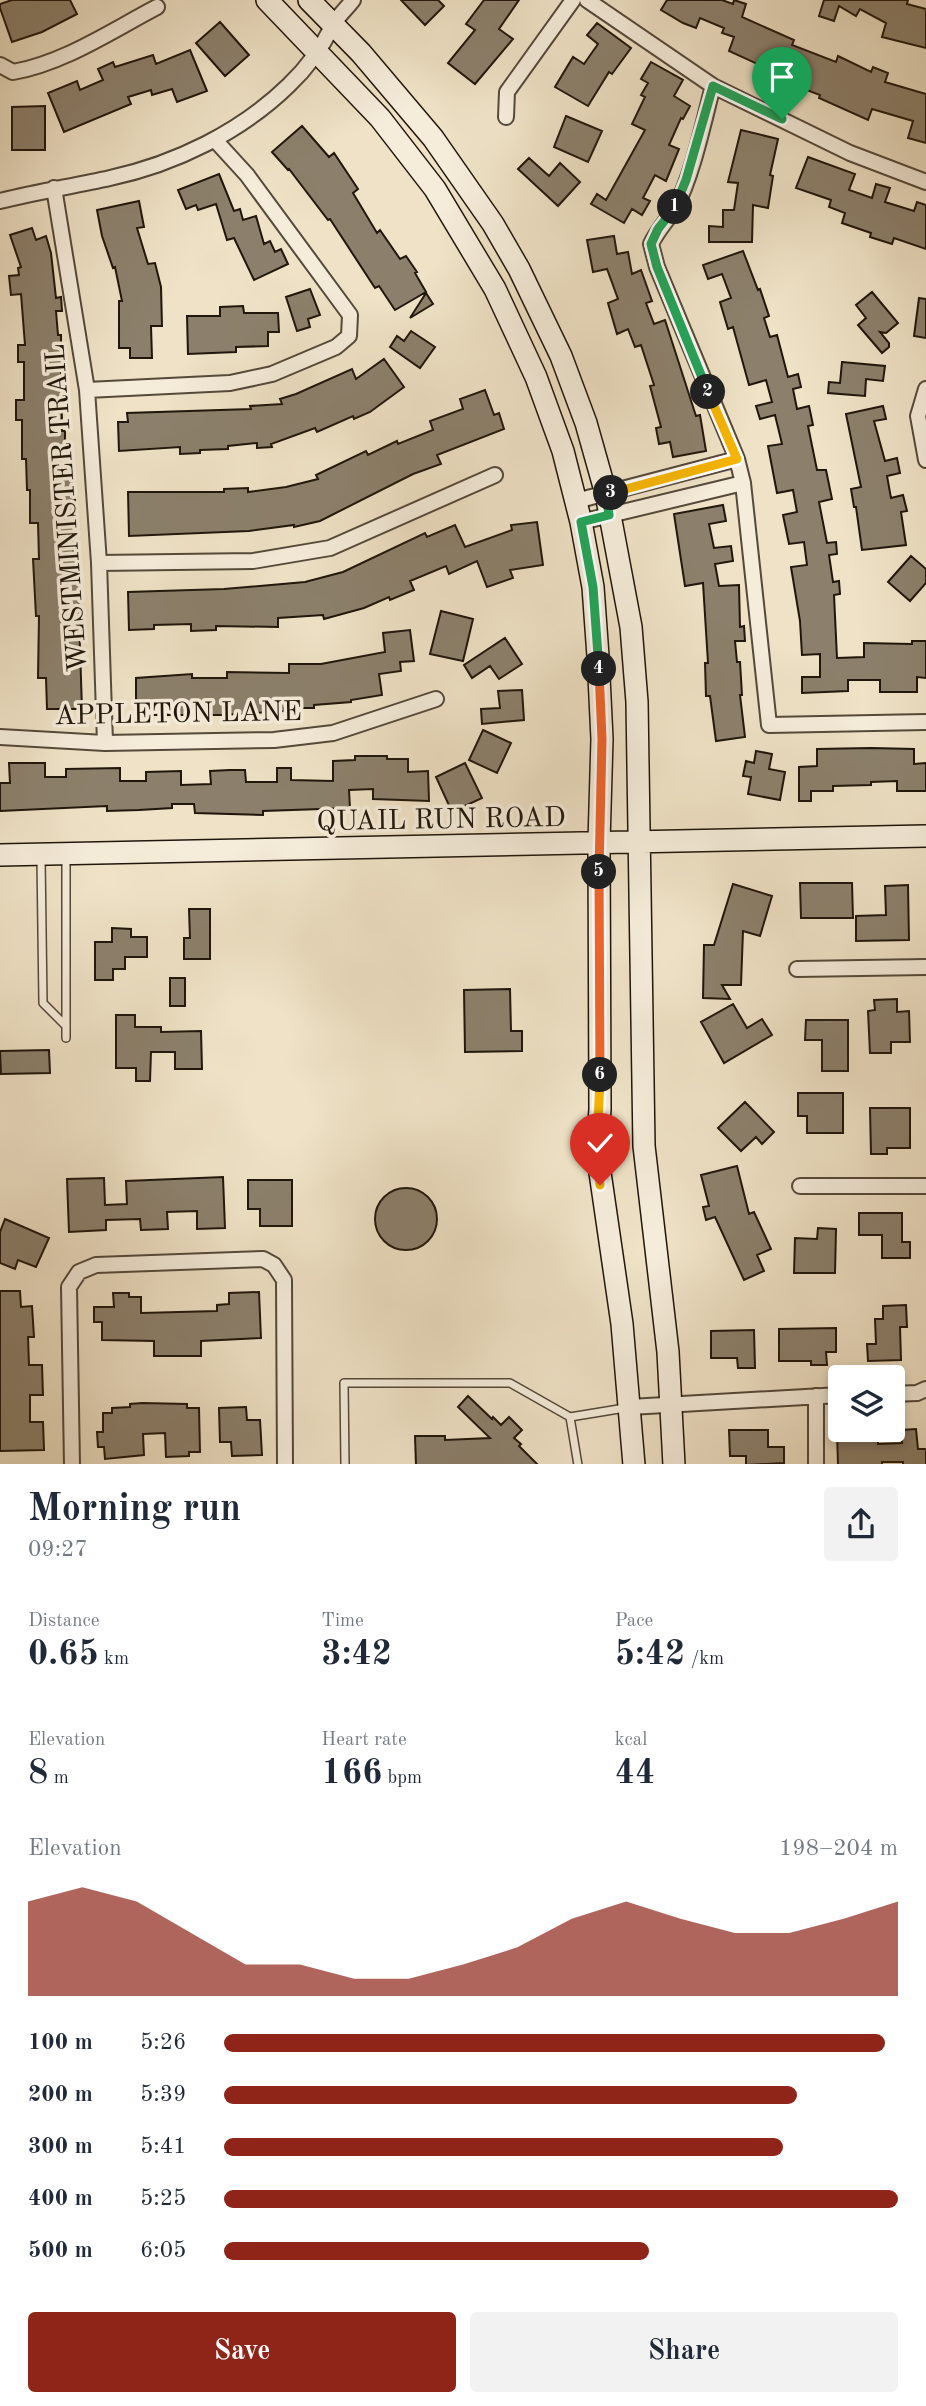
<!DOCTYPE html>
<html lang="en">
<head>
<meta charset="utf-8">
<style>
  :root { --surface:#fff; --page:#f2f2f3; --text:#1f2937; --muted:#747a83; --accent:#8f2418 }
  body { margin:0; font-family:"Old Standard TT",serif; background:var(--page); color:var(--text); height:100vh; display:flex; flex-direction:column; font-size:26px; white-space:nowrap }
  * { box-sizing:border-box; margin:0 }
  p { font-size:23px; color:var(--muted) }
  .icon { flex:none; width:38px; height:38px; fill:none; stroke:currentColor; stroke-width:2; stroke-linecap:round; stroke-linejoin:round }
  .map { position:relative; height:1464px; overflow:hidden }
  .panel { display:flex; flex-direction:column; background:var(--surface); flex:1 }
  .panel>* { flex:none }
  .fabs { position:absolute; left:828px; top:1365px; display:grid; gap:14px }
  .fabs a { display:grid; place-items:center; width:77px; height:77px; border-radius:7px; background:var(--surface); box-shadow:0 4px 10px #0003; font-size:35px }
  .pin { position:absolute; display:grid; place-items:center; width:60px; height:60px; color:#fff; margin:-72px -30px; border-radius:50% 50% 50% 0; rotate:-45deg; box-shadow:0 0 7px #0007 }
  .pin .icon { rotate:45deg }
  .km { position:absolute; width:35px; height:35px; margin:-18px; border-radius:50%; background:#222; color:#fff; font-size:19px; line-height:35px; text-align:center }
  .round { display:grid; place-items:center; flex:none; width:74px; height:74px; border-radius:7px; background:var(--page) }
  .head { display:flex; align-items:center; justify-content:space-between; height:119px; padding:0 28px }
  h1 { font-size:38px; font-weight:600; line-height:52px }
  .metrics { display:grid; grid-template-columns:repeat(3,1fr); gap:10px; height:119px; padding:7px 28px }
  .metrics div { display:grid; align-content:center }
  .metrics b { font-size:35px; font-weight:600 }
  .metrics small { font-size:19px; font-weight:400 }
  .metrics p { font-size:19px }
  .chart { height:196px; padding:14px 28px }
  .chart p { display:flex; justify-content:space-between }
  .chart svg { width:100%; height:126px; margin-top:7px; fill:var(--accent); opacity:.7 }
  .action { display:flex; gap:14px; margin-top:auto; padding:14px 28px }
  .action a { flex:1; height:80px; border-radius:7px; background:var(--accent); color:#fff; font-size:28px; font-weight:600; line-height:80px; text-align:center }
  .action a+a { background:var(--page); color:var(--text) }
  ul { padding:0 28px; list-style:none; font-size:23px }
  li { display:grid; grid-template-columns:112px 84px 1fr; align-items:center; height:52px }
  li i { height:18px; border-radius:9px; background:var(--accent) }
  .map>svg:first-child { display:block }
  .building { fill:#8c806c; stroke:#20160b; stroke-width:2 }
  .lines { fill:none; stroke-linecap:round; stroke-linejoin:round }
  .lane-casing { stroke:#54493a; stroke-width:10 }
  .street-casing { stroke:#54493a; stroke-width:18 }
  .secondary-casing { stroke:#20160b; stroke-width:24 }
  .lane { stroke:#f5ecda; stroke-width:7 }
  .street { stroke:#f5ecda; stroke-width:14 }
  .secondary { stroke:#f5ecda; stroke-width:21 }
  .split-1-casing { stroke:#fff; stroke-width:14 }
  .split-2-casing { stroke:#fff; stroke-width:14 }
  .split-3-casing { stroke:#fff; stroke-width:14 }
  .split-4-casing { stroke:#fff; stroke-width:14 }
  .split-5-casing { stroke:#fff; stroke-width:14 }
  .split-6-casing { stroke:#fff; stroke-width:14 }
  .split-7-casing { stroke:#fff; stroke-width:14 }
  .split-1 { stroke:#22a559; stroke-width:9 }
  .split-2 { stroke:#22a559; stroke-width:9 }
  .split-3 { stroke:#f5b400; stroke-width:9 }
  .split-4 { stroke:#22a559; stroke-width:9 }
  .split-5 { stroke:#f0652b; stroke-width:9 }
  .split-6 { stroke:#f0652b; stroke-width:9 }
  .split-7 { stroke:#f5b400; stroke-width:9 }
  .labels { text-anchor:middle; stroke-width:7; stroke-linejoin:round; paint-order:stroke }
  .street-label { font-size:28px; fill:#20160b; stroke:#f5ecda }
</style>
</head>
<body>
<div class="map">
<svg width="926" height="1465" viewBox="0 0 926 1465">
  <rect width="100%" height="100%" fill="#efe2c6"/>
  <filter id="stains"><feTurbulence type="fractalNoise" baseFrequency=".00286" numOctaves="4"/><feColorMatrix values="0 0 0 0 .2 0 0 0 0 .09 0 0 0 0 .02 0 0 0 .5 -.17"/></filter>
  <radialGradient id="worn" r=".72"><stop offset=".6" stop-color="#630" stop-opacity="0"/><stop offset="1" stop-color="#630" stop-opacity=".3"/></radialGradient>
  <!-- building -->
  <path class="building" d="M12 0H70L77 14 42 32 12 42 0 8V4Z
    M401 0H438L444 6 425 25Z
    M484 0H519L499 29 513 39 475 84 448 63 475 30 466 24Z
    M667 0H722L733 4 734 0 746 4 742 17 794 40 792 45 836 62 838 56 871 72 873 67 888 73 885 82 926 94V143L908 138 913 121 872 109 868 120 819 98 820 95 786 82 788 78 729 51 734 37 722 33 724 28 700 18 696 28 683 23 661 10Z
    M824 0H908L907 4 926 9V48L882 37 886 23 860 9 856 16 839 6 834 21 819 16Z
    M220 22 249 55 225 76 196 43Z
    M597 23 631 48 612 74 609 72 588 106 555 87 573 57 584 64 598 44 587 35Z
    M190 50 207 91 177 102 172 89 152 95 151 90 128 97 131 104 64 132 48 93 77 81 80 90 103 80 98 69 113 62 115 67 153 55 156 64Z
    M651 62 683 80 674 96 690 106 683 119 681 118 669 145 679 149 666 181 655 175 643 198 650 201 642 215 632 209 624 223 591 204 597 194 606 200 645 130 632 124 645 97 641 95 648 83 641 79Z
    M45 106V150H12V107Z
    M566 116 602 131 588 162 554 147Z
    M302 126 329 157 334 153 358 189 353 193 377 233 380 230 400 259 406 256 417 272 415 273 426 292 395 310 379 286 375 288 330 219 328 220 289 169 288 170 272 152Z
    M741 130 778 139 770 175 773 176 768 208 753 205 752 242H709V226L723 227V210H734L738 183 728 182Z
    M808 157 855 174 849 190 872 198 876 184 890 188 885 202 914 211 917 202 926 205V249L894 238 892 244 870 237 871 233 842 223 845 213 829 207 831 200 796 188Z
    M529 158 549 176 560 163 580 182 558 206 518 169Z
    M219 174 234 211 240 209 243 220 256 216 264 244 270 241 275 252 281 249 288 264 254 280 234 238 227 240 216 204 198 210 196 205 186 209 178 190Z
    M139 201 144 227 137 228 148 264 155 263 161 287 162 326H151L152 358H130V348H119V301H122L115 267 113 268 102 236 97 210Z
    M32 228 36 240 46 236 51 253 56 298 61 297 62 311H56L58 335H61L62 431H65V463H72V498H75L73 558H77L82 709H47L46 678H38L39 616H36L33 559H39L38 523H30V490H27L26 459H22V420H16V400H24V362H18V345H25L21 294 11 295 9 276 19 275 18 268 21 267 10 235Z
    M614 236 617 254 628 252 632 274 641 270 652 301 646 303 654 324 665 320 696 416 700 415 706 451 673 457 670 442 659 444 656 428 661 427 650 386 654 385 641 345 635 347 628 329 617 334 608 303 618 299 607 269 593 272 587 240Z
    M743 251 758 290 760 289 769 316 764 318 770 337 777 335 788 377 798 374 801 387 793 389 797 409 809 406 813 425 808 426 817 470H826L832 499 819 502 827 543 836 542 837 554 829 555 833 582 839 581 840 594 834 595 837 658 864 657V643L912 644V641H926V678L917 677V692H880V680H848V691L802 693V677H820V654L802 655 800 621 791 567 807 565 804 542 789 544 783 515 797 512 793 490 777 493 768 446 782 444 775 415 760 419 756 406 772 402 766 380 749 385 733 327 728 329 720 302 731 298 722 274 708 279 703 265Z
    M310 289 320 315 308 319 310 327 297 331 286 297Z
    M872 292 898 323 886 333 880 332 889 343V347L882 353 858 325 866 318 856 305Z
    M426 293 433 304 410 318Z
    M919 298 926 299V338L914 336Z
    M243 306 244 313H278L279 332H268V346L236 347V352L188 354 187 316H220V307Z
    M411 331 435 347 420 368 390 347 397 336 404 341Z
    M384 359 404 387 370 412 354 419 353 416 317 432 315 428 271 444 272 447 257 448V443L228 446V449L200 450V453L180 454V447L119 451 118 422H128L127 413 251 409 250 406 282 404 280 399 296 394 352 369 356 379Z
    M842 362 885 366 883 381 866 379 865 396 828 393 829 382 840 383Z
    M485 390 494 415 499 413 504 429 437 455 441 464 413 474 320 521 294 527V525L249 531 129 536 128 492H224V489L248 488V492L286 487 318 479 316 475 366 451 368 455 397 441 398 444 433 430 430 421 463 409 460 399Z
    M883 406 886 419 874 421 885 461 897 458 900 473 887 476 891 498 903 495 907 511 901 512 906 545 862 550 856 507H854L851 489 861 487 846 414Z
    M723 505 726 521 709 524 714 548 731 546 733 561 715 564 719 586 739 585 740 627 744 626 745 641H735L737 662H740L742 695H740L745 737 716 741 710 696H706L705 663H708L703 583 685 586 674 514Z
    M537 522 543 565 510 570 513 578 487 587 477 561 449 574 446 566 410 581 414 590 390 600 389 597 364 608 324 619 323 615 278 618V627L216 626V630L191 631V624L154 625V629L129 630 128 592 224 589 305 582 343 572 425 533 427 537 455 525 465 547 512 530 511 525Z
    M911 556 926 569V583L910 601 888 582Z
    M441 611 473 619 463 661 430 654Z
    M410 630 414 661 400 662 401 671 379 674 382 695 351 700V702L314 705V708H284V711L223 715H136V678L192 674V678H227V672L289 673V664H321L385 652 383 633Z
    M505 638 522 664 499 679 490 666 472 678 464 665Z
    M522 690 524 720 482 724 481 709 500 708 498 691Z
    M483 730 511 743 497 773 469 760Z
    M871 748 914 749V764L926 763V791H897V781L871 782V785L833 786V791H811V801H799V767L817 766V749Z
    M756 751 772 754 769 769 785 772 780 800 748 794 751 777 743 776 746 761 754 763Z
    M355 756H387V759H408V772L428 771 429 801 373 799V789L349 790 350 808 263 811V815L195 813 194 804H172V808L139 810 107 811V806L0 811V783H10L9 763H45V777H66V769L120 768V781H146V772L181 771V785L211 784 210 771 230 770H245L246 782H277V768H291V780L333 781V761L355 760Z
    M465 763 482 798 452 812 436 777Z
    M800 883H852L853 918H801Z
    M733 884 772 896 760 936 743 931 741 985H722L730 999 703 998 704 945H714Z
    M908 885 909 940 856 941V916L886 915 885 886Z
    M189 909H210V959H184V938H190Z
    M112 928 131 929V937H147V957H125V969H113V980H95V942H112Z
    M170 978H185V1006H170Z
    M510 989 511 1031H522V1051L465 1052 464 990Z
    M897 999V1012L909 1011 910 1042H891V1053H870L868 1011 875 1010 874 1000Z
    M733 1004 747 1028 762 1019 772 1035 724 1063 701 1022Z
    M116 1015H135V1027H161V1032L201 1031 202 1069H175V1052H151L150 1081H136V1068H116Z
    M806 1020H848V1071H822V1040H805Z
    M49 1050 50 1073 1 1074 0 1051Z
    M798 1093H843V1133H807V1116H798Z
    M745 1102 774 1132 762 1144 756 1137 741 1151 718 1128Z
    M870 1108H910V1148H887V1154H871Z
    M737 1166 749 1214 754 1212 771 1249 757 1255 764 1271 744 1280 715 1217 706 1220 703 1207 709 1206 701 1175Z
    M223 1177 225 1228 197 1229V1211L167 1212 168 1229 141 1230 140 1219 106 1220V1230L69 1232 67 1179 104 1178 105 1205 127 1204 126 1181Z
    M248 1180H292V1226H260V1209H248Z
    M375 1219a31 31 0 1 1 62 0a31 31 0 1 1-62 0Z
    M859 1213H902V1242H910V1258H882V1235H859Z
    M5 1219 49 1238 36 1267 18 1260 15 1269 0 1263V1232Z
    M818 1228 836 1229 835 1273H794L795 1238 817 1239Z
    M0 1291H20L21 1307 32 1306 34 1337H28L29 1365H42L43 1395H30V1422H43L44 1450 0 1451Z
    M259 1292 261 1338 201 1341V1356H154V1341L102 1340V1322H94V1307H114L113 1293H129V1297H141V1313L217 1311V1305L229 1304V1293Z
    M906 1305 907 1327H900L901 1360 868 1361 867 1344H876L875 1319H883V1306Z
    M836 1328V1352H826L827 1365H811V1361H779V1329Z
    M754 1330 755 1368H738L737 1358H711V1331Z
    M468 1396 492 1419 493 1417 501 1425 509 1417 522 1430 514 1438 521 1444 519 1446 538 1465H416L415 1436H445V1440L490 1438 458 1407Z
    M142 1403 187 1404V1408H199L200 1452H189V1456L166 1457 165 1433 143 1434 144 1455 105 1459 104 1447H98L97 1432H103V1413H112V1408L130 1407V1404Z
    M246 1407 247 1420H260L262 1455 232 1456 231 1442H220L219 1408Z
    M916 1429 918 1449H926V1465H903V1462H882V1465H838L837 1431 878 1430V1444L902 1443 901 1430Z
    M729 1430H768V1447H784V1463L746 1465V1456H730Z"/>
  <g class="lines">
    <defs>
      <path id="lane" d="M66 857V1038
        M41 858 43 1003 66 1026
        M570 1417 578 1465
        M345 1465 344 1383H510L570 1417 625 1408"/>
      <path id="street" d="M587 0 713 86 850 153 926 182
        M0 65 13 72C64 63 111 31 157 7
        M713 86C704 120 692 178 675 208 667 221 657 231 651 244L657 267 737 459 743 483 769 725 926 722
        M506 117 507 92 573 0
        M54 188 87 390 99 563 105 743
        M0 201C37 192 74 186 110 178 175 164 241 132 289 85 307 68 322 47 333 25 338 16 347 8 353 0
        M926 389 918 416 926 460
        M87 390 230 383 272 374 336 347 349 336 350 315 247 175 215 140
        M576 501 737 459
        M581 522 743 483
        M99 563 253 561 330 548 495 475
        M0 737 105 743 274 740 333 733 436 699
        M797 969 926 967
        M800 1186H926
        M892 1394 917 1393 926 1389
        M630 1407 840 1395
        M72 1465 69 1287 79 1272 96 1265 263 1259 274 1265 284 1280 285 1465
        M816 1465V1396"/>
      <path id="secondary" d="M267 0 380 118 435 189 495 289 536 377 563 451 581 522 593 587 598 656 602 739 599 842 600 1109 597 1152 622 1324 634 1465
        M309 0 361 53 433 138 493 224 519 269 561 356 586 423 606 494 631 627 637 702 644 1146 668 1352 674 1465
        M0 855 926 836"/>
    </defs>
    <!-- lane casing -->
    <use href="#lane" class="lane-casing"/>
    <!-- street casing -->
    <use href="#street" class="street-casing"/>
    <!-- secondary casing -->
    <use href="#secondary" class="secondary-casing"/>
    <!-- lane -->
    <use href="#lane" class="lane"/>
    <!-- street -->
    <use href="#street" class="street"/>
    <!-- secondary -->
    <use href="#secondary" class="secondary"/>
  </g>
  <g class="lines">
    <defs>
      <path id="split-1" d="M675 207 686 180 713 86 782 119"/>
      <path id="split-2" d="M675 207 658 229 651 244 657 267 708 392"/>
      <path id="split-3" d="M611 493 737 459 708 392"/>
      <path id="split-4" d="M599 669 593 587 581 522 609 515 606 494 611 493"/>
      <path id="split-5" d="M599 669 602 739 599 872"/>
      <path id="split-6" d="M599 872 600 1075"/>
      <path id="split-7" d="M600 1075 597 1152 600 1185"/>
    </defs>
    <!-- split-1 casing -->
    <use href="#split-1" class="split-1-casing"/>
    <!-- split-2 casing -->
    <use href="#split-2" class="split-2-casing"/>
    <!-- split-3 casing -->
    <use href="#split-3" class="split-3-casing"/>
    <!-- split-4 casing -->
    <use href="#split-4" class="split-4-casing"/>
    <!-- split-5 casing -->
    <use href="#split-5" class="split-5-casing"/>
    <!-- split-6 casing -->
    <use href="#split-6" class="split-6-casing"/>
    <!-- split-7 casing -->
    <use href="#split-7" class="split-7-casing"/>
    <!-- split-1 -->
    <use href="#split-1" class="split-1"/>
    <!-- split-2 -->
    <use href="#split-2" class="split-2"/>
    <!-- split-3 -->
    <use href="#split-3" class="split-3"/>
    <!-- split-4 -->
    <use href="#split-4" class="split-4"/>
    <!-- split-5 -->
    <use href="#split-5" class="split-5"/>
    <!-- split-6 -->
    <use href="#split-6" class="split-6"/>
    <!-- split-7 -->
    <use href="#split-7" class="split-7"/>
  </g>
  <g class="labels">
    <!-- street labels -->
    <g class="street-label">
      <text transform="translate(65 508) rotate(-94)" y="10">WESTMINISTER TRAIL</text>
      <text transform="translate(178 712) rotate(-1)" y="10">APPLETON LANE</text>
      <text transform="translate(441 818) rotate(-1)" y="10">QUAIL RUN ROAD</text>
    </g>
  </g>
  <rect width="100%" height="100%" filter="url(#stains)"/>
  <rect width="100%" height="100%" fill="url(#worn)"/>
</svg>
<div class="fabs">
<a><svg class="icon" aria-label="layers" viewBox="0 0 24 24"><path d="M12 4l9 5-9 5-9-5zM3 14l9 5 9-5"/></svg></a>
</div>
<div class="pin" style="left:782px;top:119px;background:#1e9e55"><svg class="icon" aria-label="arrive" viewBox="0 0 24 24"><path d="M6 21V4h12l-3 4 3 4H6"/></svg></div>
<div class="pin" style="left:600px;top:1185px;background:#d93025"><svg class="icon" aria-label="check" viewBox="0 0 24 24"><path d="M5 12l5 5 9-10"/></svg></div>
<b class="km" style="left:675px;top:207px">1</b>
<b class="km" style="left:708px;top:392px">2</b>
<b class="km" style="left:611px;top:493px">3</b>
<b class="km" style="left:599px;top:669px">4</b>
<b class="km" style="left:599px;top:872px">5</b>
<b class="km" style="left:600px;top:1075px">6</b>
</div>
<section class="panel">
<div class="head"><div><h1>Morning run</h1><p>09:27</p></div><a class="round"><svg class="icon" aria-label="share" viewBox="0 0 24 24"><path d="M12 15V3M7 8l5-5 5 5M5 13v7h14v-7"/></svg></a></div>
<div class="metrics">
<div><p>Distance</p><b>0.65<small> km</small></b></div>
<div><p>Time</p><b>3:42</b></div>
<div><p>Pace</p><b>5:42<small> /km</small></b></div>
</div>
<div class="metrics">
<div><p>Elevation</p><b>8<small> m</small></b></div>
<div><p>Heart rate</p><b>166<small> bpm</small></b></div>
<div><p>kcal</p><b>44</b></div>
</div>
<div class="chart"><p><span>Elevation</span>198–204 m</p>
<svg viewBox="0 0 160 44" preserveAspectRatio="none"><path d="M0 44V11L10 6L20 11L30 22L40 33L50 33L60 38L70 38L80 33L90 27L100 17L110 11L120 17L130 22L140 22L150 17L160 11V44z"/></svg>
</div>
<ul>
<li><b>100 m</b>5:26<i style="width:98%"></i></li>
<li><b>200 m</b>5:39<i style="width:85%"></i></li>
<li><b>300 m</b>5:41<i style="width:83%"></i></li>
<li><b>400 m</b>5:25<i style="width:100%"></i></li>
<li><b>500 m</b>6:05<i style="width:63%"></i></li>
</ul>
<div class="action"><a>Save</a><a>Share</a></div>
</section>
</body>
</html>
